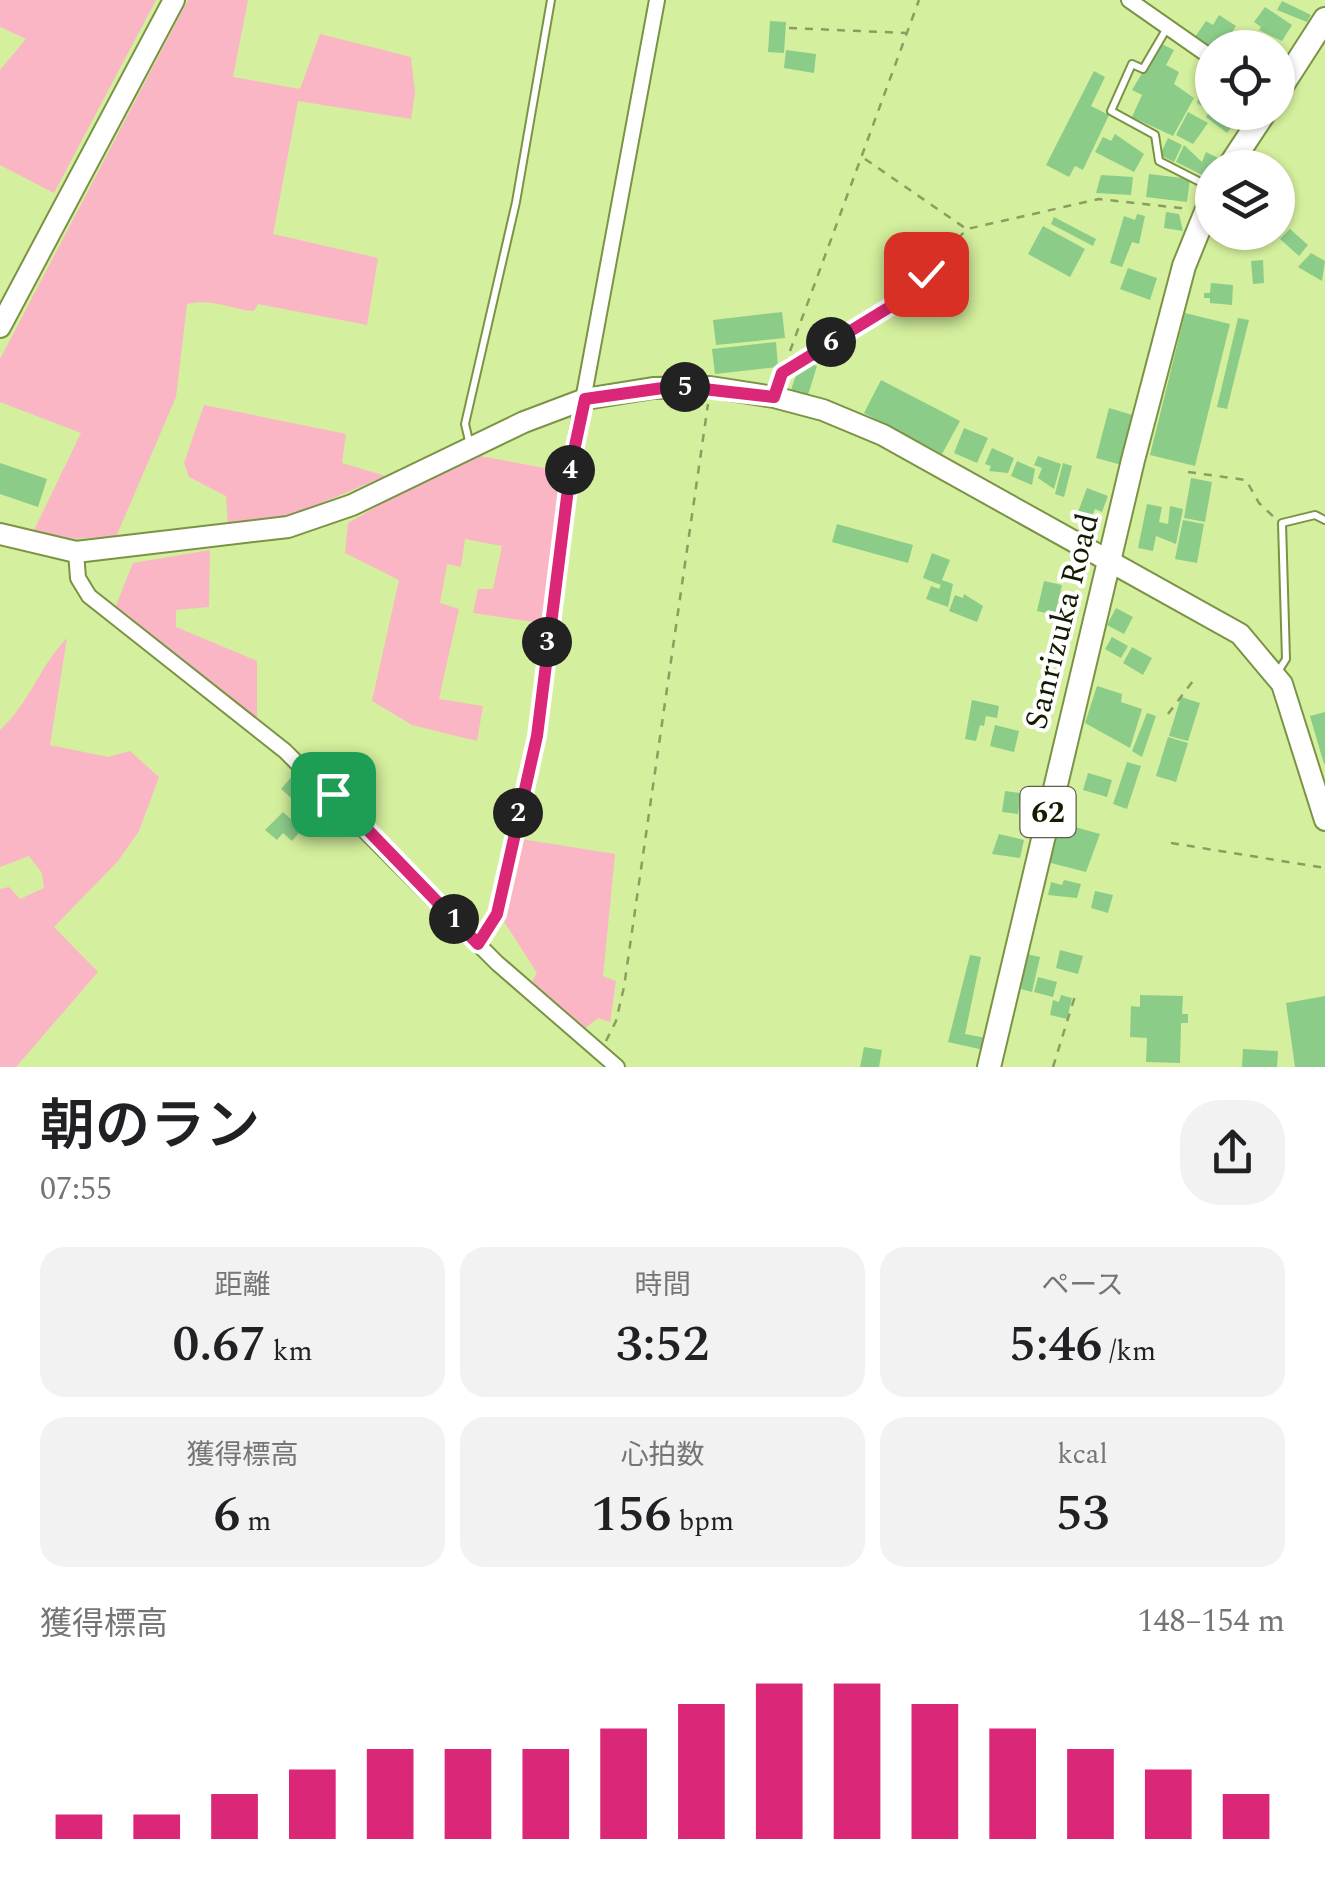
<!DOCTYPE html>
<html lang="ja">
<head>
<meta charset="utf-8">
<style>
  :root { --surface:#fff; --page:#f2f2f2; --text:#202124; --muted:#757577; --accent:#db2777 }
  body { margin:0; font-family:Spectral,"Noto Sans JP",serif; background:var(--page); color:var(--text); height:100vh; display:flex; flex-direction:column; font-size:38px; white-space:nowrap }
  * { box-sizing:border-box; margin:0 }
  p { font-size:32px; color:var(--muted) }
  .icon { flex:none; width:55px; height:55px; fill:none; stroke:currentColor; stroke-width:2; stroke-linecap:round; stroke-linejoin:round }
  .map { position:relative; height:1067px; overflow:hidden }
  .details { display:flex; flex-direction:column; background:var(--surface); flex:1 }
  .details>* { flex:none }
  .fabs { position:absolute; left:1195px; top:30px; display:grid; gap:20px }
  .fabs a { display:grid; place-items:center; width:100px; height:100px; border-radius:50%; background:var(--surface); box-shadow:0 2px 8px #0004; font-size:50px }
  .pin { position:absolute; display:grid; place-items:center; width:85px; height:85px; color:#fff; margin:-42px; border-radius:20px; box-shadow:0 5px 15px #0006 }
  .km { position:absolute; width:50px; height:50px; margin:-25px; border-radius:50%; background:#222; color:#fff; font-size:28px; line-height:50px; text-align:center }
  .round { display:grid; place-items:center; flex:none; width:105px; height:105px; border-radius:40px; background:var(--page) }
  .overview { display:flex; align-items:center; justify-content:space-between; height:170px; padding:0 40px }
  h1 { font-size:55px; font-weight:600; line-height:75px }
  .stats { display:grid; grid-template-columns:repeat(3,1fr); gap:15px; height:170px; padding:10px 40px }
  .stats div { display:grid; align-content:center; border-radius:25px; background:var(--page); text-align:center }
  .stats b { font-size:50px; font-weight:600 }
  .stats small { font-size:28px; font-weight:400 }
  .stats p { font-size:28px }
  .chart { height:280px; padding:20px 40px }
  .chart p { display:flex; justify-content:space-between }
  .chart svg { width:100%; height:180px; margin-top:10px; stroke:var(--accent); stroke-width:6 }
  .map>svg:first-child { display:block }
  .green { fill:#fbb6c6 }
  .building { fill:#8ccc89 }
  .lines { fill:none; stroke-linecap:round; stroke-linejoin:round }
  .lane-casing { stroke:#7b9344; stroke-width:10 }
  .street-casing { stroke:#7b9344; stroke-width:18 }
  .secondary-casing { stroke:#7b9344; stroke-width:24 }
  .primary-casing { stroke:#7b9344; stroke-width:26 }
  .path { stroke:#899e60; stroke-width:2.5; stroke-dasharray:8 8; stroke-linecap:butt }
  .lane { stroke:#fff; stroke-width:6 }
  .street { stroke:#fff; stroke-width:14 }
  .secondary { stroke:#fff; stroke-width:20 }
  .primary { stroke:#fff; stroke-width:22 }
  .route-casing { stroke:#fff; stroke-width:20 }
  .route { stroke:#db2777; stroke-width:12 }
  .labels { text-anchor:middle; stroke-width:8; stroke-linejoin:round; paint-order:stroke }
  .shield { fill:#fff; stroke:#5a604c; stroke-width:2.5 }
  .shield-label { font-size:30px; font-weight:bold; fill:#131c00 }
  .street-label { font-size:32px; fill:#131c00; stroke:#fff }
</style>
</head>
<body>
<div class="map">
<svg width="1325" height="1067" viewBox="0 0 1325 1067">
  <rect width="100%" height="100%" fill="#d4ef9d"/>
  <!-- green -->
  <path class="green" d="M0 0H156L54 193 0 165V70L26 39 0 27Z
    M188 0H248L233 77 300 89 320 34 411 57 415 93 411 119 298 101 273 234 378 258 367 325 258 304 254 311C228 309 213 298 187 304L176 397 116 537 63 539 34 530 81 433 0 402V359Z
    M204 405 346 434 342 463 386 476 278 521 228 526 226 496 189 477 184 463Z
    M469 454 566 472 541 623 473 613 478 589H493L502 546 465 539 461 567 447 564 440 603 459 609 439 699 483 706 477 741 412 725 372 701 399 580 345 553 348 523Z
    M210 550 209 607 176 610V627L257 661V721L115 608 133 563Z
    M67 638 50 745 108 757 130 751 159 777 139 831 118 861 54 927 98 972 16 1067H0V889L9 887 20 899 44 888 42 873 29 856 0 867V730C31 701 39 667 67 638Z
    M521 839 615 854 603 976 616 981 610 1022 598 1018 584 1029 531 984 537 973 503 920Z"/>
  <!-- building -->
  <path class="building" d="M1282 1 1311 15 1307 22 1277 10Z
    M1265 7 1292 25 1282 41 1259 30 1261 27 1254 22Z
    M1219 15 1236 26 1222 48H1211L1195 37 1206 21 1213 25Z
    M770 21 786 22 784 53 768 52Z
    M1160 43 1174 50 1166 65 1179 72 1174 84 1194 98 1173 136 1132 117 1142 95 1132 90Z
    M786 50 816 54 814 73 784 68Z
    M1208 64 1212 67V97L1205 108 1197 103Z
    M1094 71 1105 77 1091 106 1109 115 1083 170 1075 166 1069 177 1046 165Z
    M1212 108V112L1239 117 1227 133 1206 117Z
    M1188 112 1208 123 1193 144 1176 135Z
    M1115 134 1144 154 1134 172 1095 152 1103 137 1111 141Z
    M1168 138 1182 145 1174 162 1160 155Z
    M1184 145 1202 162 1206 152 1218 158 1208 178 1176 162Z
    M1149 174 1190 179 1187 202 1146 197Z
    M1101 175 1133 177 1131 195 1096 193Z
    M1166 212 1179 214 1183 231 1164 228Z
    M1137 214 1145 216 1139 244 1132 242 1122 267 1110 263 1124 216 1135 220Z
    M1054 217 1096 239 1093 246 1051 224Z
    M1043 226 1085 249 1070 277 1028 254Z
    M1290 229 1308 245 1299 256 1280 239Z
    M1311 253 1325 261 1322 281 1298 267Z
    M1263 260 1264 283 1253 284 1251 261Z
    M1128 268 1157 278 1150 300 1120 289Z
    M1211 283 1233 285 1232 305 1210 303V298H1204V293H1210Z
    M782 312 785 338 716 345 713 320Z
    M1185 313 1230 324 1195 466 1150 455Z
    M1238 318 1249 320 1227 409 1217 407Z
    M776 342 778 367 715 374 712 349Z
    M805 362 817 366 808 395 791 390 798 369Z
    M881 380 960 421 942 454 864 413Z
    M1109 408 1136 416 1122 465 1096 458Z
    M964 428 988 438 977 463 954 453Z
    M992 448 1014 458 1008 473 989 471 991 466 985 464Z
    M1038 456 1061 464 1054 489 1038 478 1042 468 1034 465Z
    M1017 461 1035 469 1032 485 1011 476Z
    M0 463 47 479 38 507 0 494Z
    M1063 463 1072 466 1064 497 1055 494Z
    M1191 478 1212 482 1205 522 1184 518Z
    M1087 488 1108 496 1102 512 1095 509 1089 525 1075 520Z
    M1147 504 1162 507 1159 522 1168 524 1170 506 1183 509 1176 544 1156 536 1153 551 1138 548Z
    M1183 520 1204 524 1197 563 1175 559Z
    M837 524 913 545 908 563 832 542Z
    M932 553 950 560 942 580 953 584 948 607 926 599 931 586 939 589 941 585 923 578Z
    M1044 581 1062 585 1055 615 1037 611Z
    M964 594 983 606 977 622 949 611 955 595 963 598Z
    M1116 608 1133 617 1124 634 1107 625Z
    M1112 637 1128 646 1121 658 1105 649Z
    M1132 647 1152 658 1143 675 1123 663Z
    M1097 686 1122 694 1121 702 1142 709 1130 748 1085 723Z
    M1181 697 1200 703 1188 741 1169 736Z
    M972 700 999 706 997 718 986 716 984 726 980 725 976 741 965 739Z
    M1325 712V764H1324L1310 716Z
    M1147 713 1156 716 1142 757 1132 751Z
    M995 725 1019 731 1014 752 990 746Z
    M1168 737 1188 743 1176 782 1156 776Z
    M1127 762 1141 766 1127 809 1113 804Z
    M1088 773 1112 780 1107 797 1083 790Z
    M294 774 312 790 299 805 281 789Z
    M1005 791 1021 793 1018 814 1002 812Z
    M283 812 302 829 292 841 283 833 277 840 265 830Z
    M1061 823 1100 834 1086 872 1047 862Z
    M999 834 1024 840 1020 858 992 854Z
    M1064 880 1081 884 1077 898 1048 895 1051 882 1062 885Z
    M1095 891 1113 895 1108 913 1091 908Z
    M1060 950 1083 956 1078 974 1056 968Z
    M1026 954 1040 957 1032 992 1021 989Z
    M970 955 981 957 965 1034 986 1038 984 1050 948 1042Z
    M1038 977 1057 982 1053 997 1034 992Z
    M1061 995 1072 998 1067 1019 1050 1015 1053 1000 1059 1002Z
    M1140 995 1183 996 1182 1014H1188V1023H1181L1180 1063 1146 1062 1147 1038 1130 1037 1131 1006 1140 1007Z
    M1325 996V1067H1295L1286 1003Z
    M864 1047 882 1050 879 1067H860Z
    M1243 1049 1278 1051 1277 1067H1242Z"/>
  <g class="lines">
    <defs>
      <path id="lane" d="M1167 28 1143 69 1132 64 1111 111 1155 135 1159 161 1212 188
        M470 445 465 424 516 202 551 0
        M1277 673 1286 659 1282 523 1315 515 1325 520"/>
      <path id="street" d="M1129 0 1212 58
        M76 552 78 578 89 596 285 751 497 963 617 1067
        M478 944 497 914 537 736 571 465 657 0"/>
      <path id="secondary" d="M0 327 174 0
        M0 534 76 552 288 527 352 505 524 422 585 399 653 388 710 387 774 397 823 410 883 435 1240 634 1282 684 1325 820"/>
      <path id="primary" d="M1278 92 1325 19
        M1228 168 1265 112
        M989 1067 1133 460 1184 266 1212 197"/>
    </defs>
    <!-- lane casing -->
    <use href="#lane" class="lane-casing"/>
    <!-- street casing -->
    <use href="#street" class="street-casing"/>
    <!-- secondary casing -->
    <use href="#secondary" class="secondary-casing"/>
    <!-- primary casing -->
    <use href="#primary" class="primary-casing"/>
    <!-- path -->
    <path class="path" d="M789 28 906 33
      M865 159 965 228
      M781 373 902 298 967 229 1099 199 1189 209
      M779 381 919 0
      M1188 472 1246 480 1259 503 1276 519
      M1168 714 1193 681
      M1171 843 1325 868
      M606 1041 616 1021 624 987 708 404
      M1053 1067 1075 996"/>
    <!-- lane -->
    <use href="#lane" class="lane"/>
    <!-- street -->
    <use href="#street" class="street"/>
    <!-- secondary -->
    <use href="#secondary" class="secondary"/>
    <!-- primary -->
    <use href="#primary" class="primary"/>
  </g>
  <g class="lines">
    <defs>
      <path id="route" d="M333 794 478 944 497 914 537 736 571 465 585 399 677 386 774 397 782 373 888 308 926 274"/>
    </defs>
    <!-- route casing -->
    <use href="#route" class="route-casing"/>
    <!-- route -->
    <use href="#route" class="route"/>
  </g>
  <g class="labels">
    <!-- shield labels -->
    <rect class="shield" x="1020.5" y="787" width="55" height="50" rx="8"/>
    <g class="shield-label">
      <text x="1048" y="822">62</text>
    </g>
    <!-- street labels -->
    <g class="street-label">
      <text transform="translate(1061 621) rotate(-76)" y="11">Sanrizuka Road</text>
    </g>
  </g>
</svg>
<div class="fabs">
<a><svg class="icon" aria-label="locate" viewBox="0 0 24 24"><circle cx="12" cy="12" r="6"/><path d="M12 2v4M12 18v4M2 12h4M18 12h4"/></svg></a>
<a><svg class="icon" aria-label="layers" viewBox="0 0 24 24"><path d="M12 4l9 5-9 5-9-5zM3 14l9 5 9-5"/></svg></a>
</div>
<div class="pin" style="left:333px;top:794px;background:#1e9e55"><svg class="icon" aria-label="arrive" viewBox="0 0 24 24"><path d="M6 21V4h12l-3 4 3 4H6"/></svg></div>
<div class="pin" style="left:926px;top:274px;background:#d93025"><svg class="icon" aria-label="check" viewBox="0 0 24 24"><path d="M5 12l5 5 9-10"/></svg></div>
<b class="km" style="left:454px;top:919px">1</b>
<b class="km" style="left:518px;top:813px">2</b>
<b class="km" style="left:547px;top:642px">3</b>
<b class="km" style="left:570px;top:470px">4</b>
<b class="km" style="left:685px;top:387px">5</b>
<b class="km" style="left:831px;top:342px">6</b>
</div>
<section class="details">
<div class="overview"><div><h1>朝のラン</h1><p>07:55</p></div><a class="round"><svg class="icon" aria-label="share" viewBox="0 0 24 24"><path d="M12 15V3M7 8l5-5 5 5M5 13v7h14v-7"/></svg></a></div>
<div class="stats">
<div><p>距離</p><b>0.67<small> km</small></b></div>
<div><p>時間</p><b>3:52</b></div>
<div><p>ペース</p><b>5:46<small> /km</small></b></div>
</div>
<div class="stats">
<div><p>獲得標高</p><b>6<small> m</small></b></div>
<div><p>心拍数</p><b>156<small> bpm</small></b></div>
<div><p>kcal</p><b>53</b></div>
</div>
<div class="chart"><p><span>獲得標高</span>148–154 m</p>
<svg viewBox="0 0 160 44" preserveAspectRatio="none"><path d="M5 44V38M15 44V38M25 44V33M35 44V27M45 44V22M55 44V22M65 44V22M75 44V17M85 44V11M95 44V6M105 44V6M115 44V11M125 44V17M135 44V22M145 44V27M155 44V33"/></svg>
</div>
</section>
</body>
</html>
